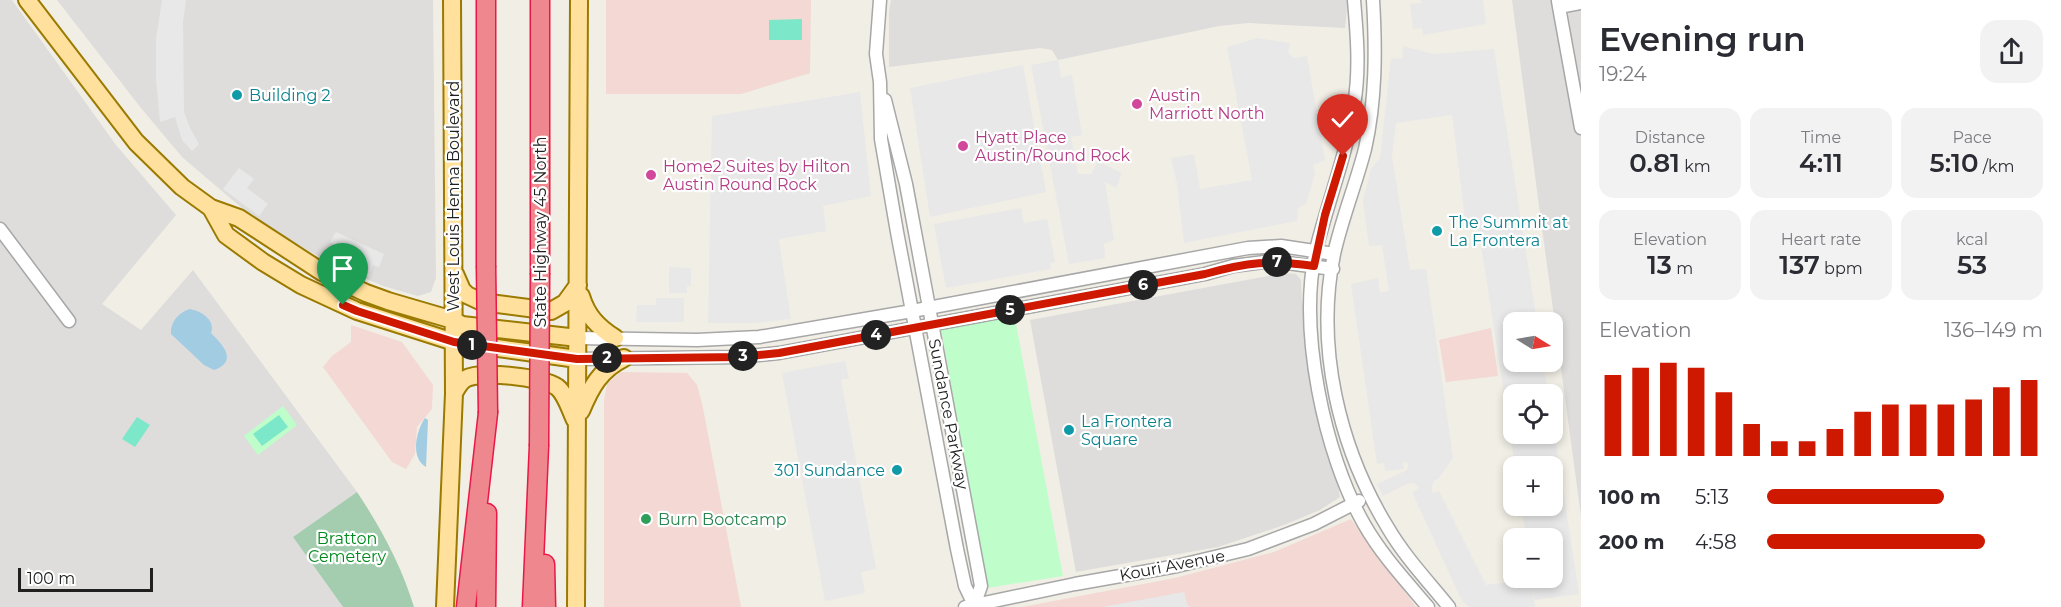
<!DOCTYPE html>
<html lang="en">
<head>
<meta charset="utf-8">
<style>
  :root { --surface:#fff; --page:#f2f2f3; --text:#2b2b33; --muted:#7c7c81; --accent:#cf1800 }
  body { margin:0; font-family:Montserrat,sans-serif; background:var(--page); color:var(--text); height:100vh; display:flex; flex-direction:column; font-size:22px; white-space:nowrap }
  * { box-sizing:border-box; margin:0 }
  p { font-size:20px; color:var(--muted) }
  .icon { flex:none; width:33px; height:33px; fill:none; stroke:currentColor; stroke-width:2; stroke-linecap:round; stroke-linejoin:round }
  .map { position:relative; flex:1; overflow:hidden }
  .sheet { display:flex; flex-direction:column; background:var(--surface); width:480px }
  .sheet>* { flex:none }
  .needle { width:39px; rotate:101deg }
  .fabs { position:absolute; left:1503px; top:312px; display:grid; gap:12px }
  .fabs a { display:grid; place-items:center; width:60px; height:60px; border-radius:12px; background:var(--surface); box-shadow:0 3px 9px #0003; font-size:30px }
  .scale { position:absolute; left:18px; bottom:15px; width:135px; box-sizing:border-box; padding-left:6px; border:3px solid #202020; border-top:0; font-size:16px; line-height:21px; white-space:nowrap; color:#202020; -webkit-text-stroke:4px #fff; paint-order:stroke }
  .pin { position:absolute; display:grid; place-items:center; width:51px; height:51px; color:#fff; margin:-62px -26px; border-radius:50% 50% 50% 0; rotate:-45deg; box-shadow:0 0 6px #0007 }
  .pin .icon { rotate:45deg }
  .km { position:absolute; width:30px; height:30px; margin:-15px; border-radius:50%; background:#222; color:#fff; font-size:16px; line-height:30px; text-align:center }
  .round { display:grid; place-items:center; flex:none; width:63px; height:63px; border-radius:18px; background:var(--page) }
  .overview { display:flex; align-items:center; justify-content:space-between; height:102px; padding:0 18px }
  h1 { font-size:33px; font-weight:600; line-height:45px }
  .stats { display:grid; grid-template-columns:repeat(3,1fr); gap:9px; height:102px; padding:6px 18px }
  .stats div { display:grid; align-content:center; border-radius:15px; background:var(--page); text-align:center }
  .stats b { font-size:26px; font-weight:600 }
  .stats small { font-size:16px; font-weight:400 }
  .stats p { font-size:16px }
  .chart { height:168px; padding:12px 18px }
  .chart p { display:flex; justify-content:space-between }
  .chart svg { width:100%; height:108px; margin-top:6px; stroke:var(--accent); stroke-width:6 }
  ul { padding:0 18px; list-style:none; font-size:20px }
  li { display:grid; grid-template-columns:96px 72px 1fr; align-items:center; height:45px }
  li i { height:15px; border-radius:8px; background:var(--accent) }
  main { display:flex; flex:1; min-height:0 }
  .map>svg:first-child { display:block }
  .residential { fill:#dedddc }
  .commercial { fill:#f3d8d3 }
  .cemetery { fill:#a4ccaf }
  .park { fill:#bffecb }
  .pitch { fill:#7de7ca }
  .parking { fill:#e8e8e8; fill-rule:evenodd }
  .water { fill:#a2cce2 }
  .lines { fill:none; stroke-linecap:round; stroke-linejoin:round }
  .minor-casing { stroke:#a7a7a7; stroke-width:15 }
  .major-casing { stroke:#9b7a00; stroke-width:20 }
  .highway-casing { stroke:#ea1747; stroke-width:21 }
  .minor { stroke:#fff; stroke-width:12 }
  .major { stroke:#ffe09c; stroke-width:16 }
  .highway { stroke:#ef878e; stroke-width:18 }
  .highway-bridge-casing { stroke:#ea1747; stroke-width:21; stroke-linecap:butt }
  .highway-bridge { stroke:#ef878e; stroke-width:18 }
  .route-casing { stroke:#fff; stroke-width:12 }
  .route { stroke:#cf1800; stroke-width:8 }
  .culture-dot { fill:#0f9aa8; stroke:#fff; stroke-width:2 }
  .hotel-dot { fill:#d1479c; stroke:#fff; stroke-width:2 }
  .leisure-dot { fill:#2e9e5b; stroke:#fff; stroke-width:2 }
  .labels { text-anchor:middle; stroke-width:4.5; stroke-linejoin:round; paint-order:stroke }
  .culture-label { font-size:16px; fill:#0d838f; stroke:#fff; text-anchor:start }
  .hotel-label { font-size:16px; fill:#b23c85; stroke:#fff; text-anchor:start }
  .street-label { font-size:16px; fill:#202020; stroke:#fff }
  .leisure-label { font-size:16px; fill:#27864d; stroke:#fff; text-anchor:start }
  .park-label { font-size:16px; fill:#02891d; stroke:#fff }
</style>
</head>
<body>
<main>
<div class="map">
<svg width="1581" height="607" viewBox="0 0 1581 607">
  <rect width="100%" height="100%" fill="#f1eee5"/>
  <!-- residential -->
  <path class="residential" d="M0 0H12L116 145 176 215 102 304 141 330 193 270 357 492 293 537 343 607H0Z
    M57 0H433L436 278 431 292 418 296 383 286 332 264 267 227 243 209 182 157 141 108Z
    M891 0H1348L1345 28 1248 23 1219 26 1058 60 1052 50 1040 48 889 67V11Z
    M1512 0H1581V516L1539 206Z
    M1284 273 1296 274 1301 280 1302 301 1340 497 1320 510 1284 525 1218 547 1076 572 1030 320Z"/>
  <!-- commercial -->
  <path class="commercial" d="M606 0H811L810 73 741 94H606Z
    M351 325 402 342 433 385 432 409 417 427 415 454 406 469 392 462 323 367 332 356 351 342Z
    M1491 328 1498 376 1446 382 1439 340Z
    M621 372 687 373 697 385 702 403 741 607H604V400L607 384Z
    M1351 519 1416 607H1022L1175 578 1274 552Z"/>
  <!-- cemetery -->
  <path class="cemetery" d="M357 492C381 528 401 565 414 607H343L293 537Z"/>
  <!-- park -->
  <path class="park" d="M1014 313 1063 576 987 588 941 328Z
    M283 406 297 425 258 455 244 436Z"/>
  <!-- pitch -->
  <path class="pitch" d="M802 19V40H769V20Z
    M279 415 288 427 262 446 253 434Z
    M137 417 150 425 135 447 122 439Z"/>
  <!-- parking -->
  <path class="parking" d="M162 0H186L183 22 184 112 190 128 199 144 192 151 182 140 175 117 160 122 156 79V39Z
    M1421 0H1483L1486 24 1423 35 1422 28 1413 29 1410 4 1421 3Z
    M1257 38 1290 43 1288 52 1294 58 1307 56 1325 160 1313 165 1315 174 1306 204 1298 208 1297 221 1184 243 1177 184 1171 158 1194 154 1200 189 1252 180 1227 47Z
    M1403 46 1433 54 1494 49 1537 322H1514V362H1543L1548 394H1514V434H1552L1553 424 1579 594 1535 600 1532 581 1535 606 1533 607H1468L1461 599 1412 492 1418 489V486L1414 483H1409L1383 496 1377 484 1407 470 1408 464 1406 462 1403 463 1404 469 1385 471 1384 463 1377 464 1351 284 1378 278 1380 293 1389 291 1382 245 1369 246 1363 201 1371 169 1380 158 1391 58 1402 59ZM1452 115 1465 219 1477 218 1515 466H1552V506H1521L1526 538H1552V578H1532V579L1486 585 1439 491 1433 493 1431 488 1434 481 1439 478 1453 458 1426 269 1410 270 1392 156 1396 123Z
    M1058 60 1061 77 1072 75 1082 135 1071 137 1078 174H1091L1098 161 1122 173 1116 188 1105 182 1114 240 1104 244 1105 258 1069 264 1031 65Z
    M1023 65 1046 192 930 217 910 88Z
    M860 92 871 196 823 206 826 231 779 239 791 319 754 323H708L712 116Z
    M239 168 254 179 247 188 268 204 259 216 223 189Z
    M1021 208 1024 223 1047 219 1055 262 1050 263 1051 269 946 288 934 224Z
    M336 232 384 254 379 267 373 265 369 277 341 264 347 252 330 242Z
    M669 267 691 268V286H687V293H669Z
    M656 298H684V322H636L637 305H656Z
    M845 361 849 378 841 380 876 569 861 572 865 593 825 601 782 373Z
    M1184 592 1187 604 1190 607H1102Z"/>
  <!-- water -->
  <path class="water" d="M190 309C201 311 216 320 211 333 222 344 239 361 214 370L204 365 171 334C170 322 179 312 190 309Z
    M425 418 428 420 426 467C410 458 416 431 425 418Z"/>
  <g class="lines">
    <defs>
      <path id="minor" d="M880 0 876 54 880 82 881 139 897 232 957 549 965 586 975 607
        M1354 0C1357 35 1360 70 1354 105 1347 154 1328 201 1316 250 1298 329 1324 454 1364 524 1381 554 1405 580 1428 607
        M1373 0C1376 50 1376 100 1365 149 1356 184 1342 218 1334 254 1315 347 1339 448 1388 528 1405 557 1428 581 1449 607
        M1558 1 1559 7 1581 3
        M1559 7 1581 128
        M885 100 906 184 981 586 974 606
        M0 229 69 321
        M578 338 697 340 759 337 912 311 1248 248 1281 246 1334 254
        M577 359 739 357 779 353 1205 274 1233 266 1272 261 1333 269
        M965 607 1075 584 1177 566 1248 549 1314 524 1359 501"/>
      <path id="major" d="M27 0 136 142 182 187 211 208 239 218 322 272 366 293 388 301 453 320 462 325 578 338
        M211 208 226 235 263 262 301 285 357 311 454 342 577 359
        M455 274 462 290 467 295 482 302 551 311 565 303 578 285
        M581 296C587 316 598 327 615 338
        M454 393C457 388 460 382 465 379 480 370 542 377 557 387 566 394 570 410 575 420
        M581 411C591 387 600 370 624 358
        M445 607 454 393 452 0
        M576 607 579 0"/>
      <path id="highway" d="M486 0V266
        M540 273V0
        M545 564 546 607
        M466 607 488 413
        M486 607 487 513
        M532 607 539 446"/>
    </defs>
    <!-- minor casing -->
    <use href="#minor" class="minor-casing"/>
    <!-- major casing -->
    <use href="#major" class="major-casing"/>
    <!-- highway casing -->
    <use href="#highway" class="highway-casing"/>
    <!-- minor -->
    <use href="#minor" class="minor"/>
    <!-- major -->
    <use href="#major" class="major"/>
    <!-- highway -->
    <use href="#highway" class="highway"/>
    <defs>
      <path id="highway-bridge" d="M486 266 488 413
        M539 446 540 273"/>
    </defs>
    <!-- highway-bridge casing -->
    <use href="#highway-bridge" class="highway-bridge-casing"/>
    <!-- highway-bridge -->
    <use href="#highway-bridge" class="highway-bridge"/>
  </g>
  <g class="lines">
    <defs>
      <path id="route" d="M343 305 357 311 454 342 577 359 739 357 779 353 1205 274C1248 262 1269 260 1314 266L1325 215 1343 156"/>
    </defs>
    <!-- route casing -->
    <use href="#route" class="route-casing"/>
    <!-- route -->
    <use href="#route" class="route"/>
  </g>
  <!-- markers -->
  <g class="culture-dot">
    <circle cx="237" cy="95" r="6"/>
    <circle cx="1437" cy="231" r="6"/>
    <circle cx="1069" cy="430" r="6"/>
    <circle cx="897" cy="470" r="6"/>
  </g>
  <g class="hotel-dot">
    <circle cx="1137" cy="104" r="6"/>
    <circle cx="963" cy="146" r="6"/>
    <circle cx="651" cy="175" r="6"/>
  </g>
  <circle class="leisure-dot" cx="646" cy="519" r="6"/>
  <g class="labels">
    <!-- culture labels -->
    <g class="culture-label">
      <text x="249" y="101">Building 2</text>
      <text x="1449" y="228">The Summit at<tspan x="1449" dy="18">La Frontera</tspan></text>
      <text x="1081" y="427">La Frontera<tspan x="1081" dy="18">Square</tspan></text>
      <text x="885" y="476" text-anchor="end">301 Sundance</text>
    </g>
    <!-- hotel labels -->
    <g class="hotel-label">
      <text x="1149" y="101">Austin<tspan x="1149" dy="18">Marriott North</tspan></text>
      <text x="975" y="143">Hyatt Place<tspan x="975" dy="18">Austin/Round Rock</tspan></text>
      <text x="663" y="172">Home2 Suites by Hilton<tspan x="663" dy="18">Austin Round Rock</tspan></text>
    </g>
    <!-- street labels -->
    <g class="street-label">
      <text transform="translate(453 196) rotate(-90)" y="6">West Louis Henna Boulevard</text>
      <text transform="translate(540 232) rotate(-90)" y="6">State Highway 45 North</text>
      <text transform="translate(949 414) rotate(79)" y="6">Sundance Parkway</text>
      <text transform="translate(1172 565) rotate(-11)" y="6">Kouri Avenue</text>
    </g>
    <!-- leisure labels -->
    <g class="leisure-label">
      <text x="658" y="525">Burn Bootcamp</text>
    </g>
    <!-- park labels -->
    <g class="park-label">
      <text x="347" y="544">Bratton<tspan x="347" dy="18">Cemetery</tspan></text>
    </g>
  </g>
</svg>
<div class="fabs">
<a><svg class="needle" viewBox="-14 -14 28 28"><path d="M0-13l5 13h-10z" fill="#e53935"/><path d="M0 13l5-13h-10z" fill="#7c7c81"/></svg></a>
<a><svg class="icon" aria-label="locate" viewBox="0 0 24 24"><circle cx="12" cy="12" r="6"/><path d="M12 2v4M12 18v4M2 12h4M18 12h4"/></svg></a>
<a>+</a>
<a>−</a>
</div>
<div class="scale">100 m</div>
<div class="pin" style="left:343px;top:305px;background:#1e9e55"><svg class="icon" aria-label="arrive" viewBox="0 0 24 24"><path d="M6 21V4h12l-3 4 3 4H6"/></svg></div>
<div class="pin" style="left:1343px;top:156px;background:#d93025"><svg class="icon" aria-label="check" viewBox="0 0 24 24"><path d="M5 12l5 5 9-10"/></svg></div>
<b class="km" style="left:472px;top:345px">1</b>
<b class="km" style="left:607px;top:358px">2</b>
<b class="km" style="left:743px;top:356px">3</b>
<b class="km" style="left:876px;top:335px">4</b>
<b class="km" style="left:1010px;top:310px">5</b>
<b class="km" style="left:1143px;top:285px">6</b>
<b class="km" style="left:1277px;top:262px">7</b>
</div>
<section class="sheet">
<div class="overview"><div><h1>Evening run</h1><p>19:24</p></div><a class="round"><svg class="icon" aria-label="share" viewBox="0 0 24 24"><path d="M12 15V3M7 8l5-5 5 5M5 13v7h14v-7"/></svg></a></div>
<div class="stats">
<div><p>Distance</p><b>0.81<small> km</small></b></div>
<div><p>Time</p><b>4:11</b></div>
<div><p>Pace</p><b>5:10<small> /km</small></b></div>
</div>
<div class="stats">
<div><p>Elevation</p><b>13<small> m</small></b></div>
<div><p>Heart rate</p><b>137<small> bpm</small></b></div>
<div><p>kcal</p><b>53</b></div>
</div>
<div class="chart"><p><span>Elevation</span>136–149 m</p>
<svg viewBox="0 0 160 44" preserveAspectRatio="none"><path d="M5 44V11M15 44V8M25 44V6M35 44V8M45 44V18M55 44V31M65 44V38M75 44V38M85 44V33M95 44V26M105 44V23M115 44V23M125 44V23M135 44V21M145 44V16M155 44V13"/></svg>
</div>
<ul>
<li><b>100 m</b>5:13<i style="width:64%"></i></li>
<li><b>200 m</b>4:58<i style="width:79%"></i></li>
</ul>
</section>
</main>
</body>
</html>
